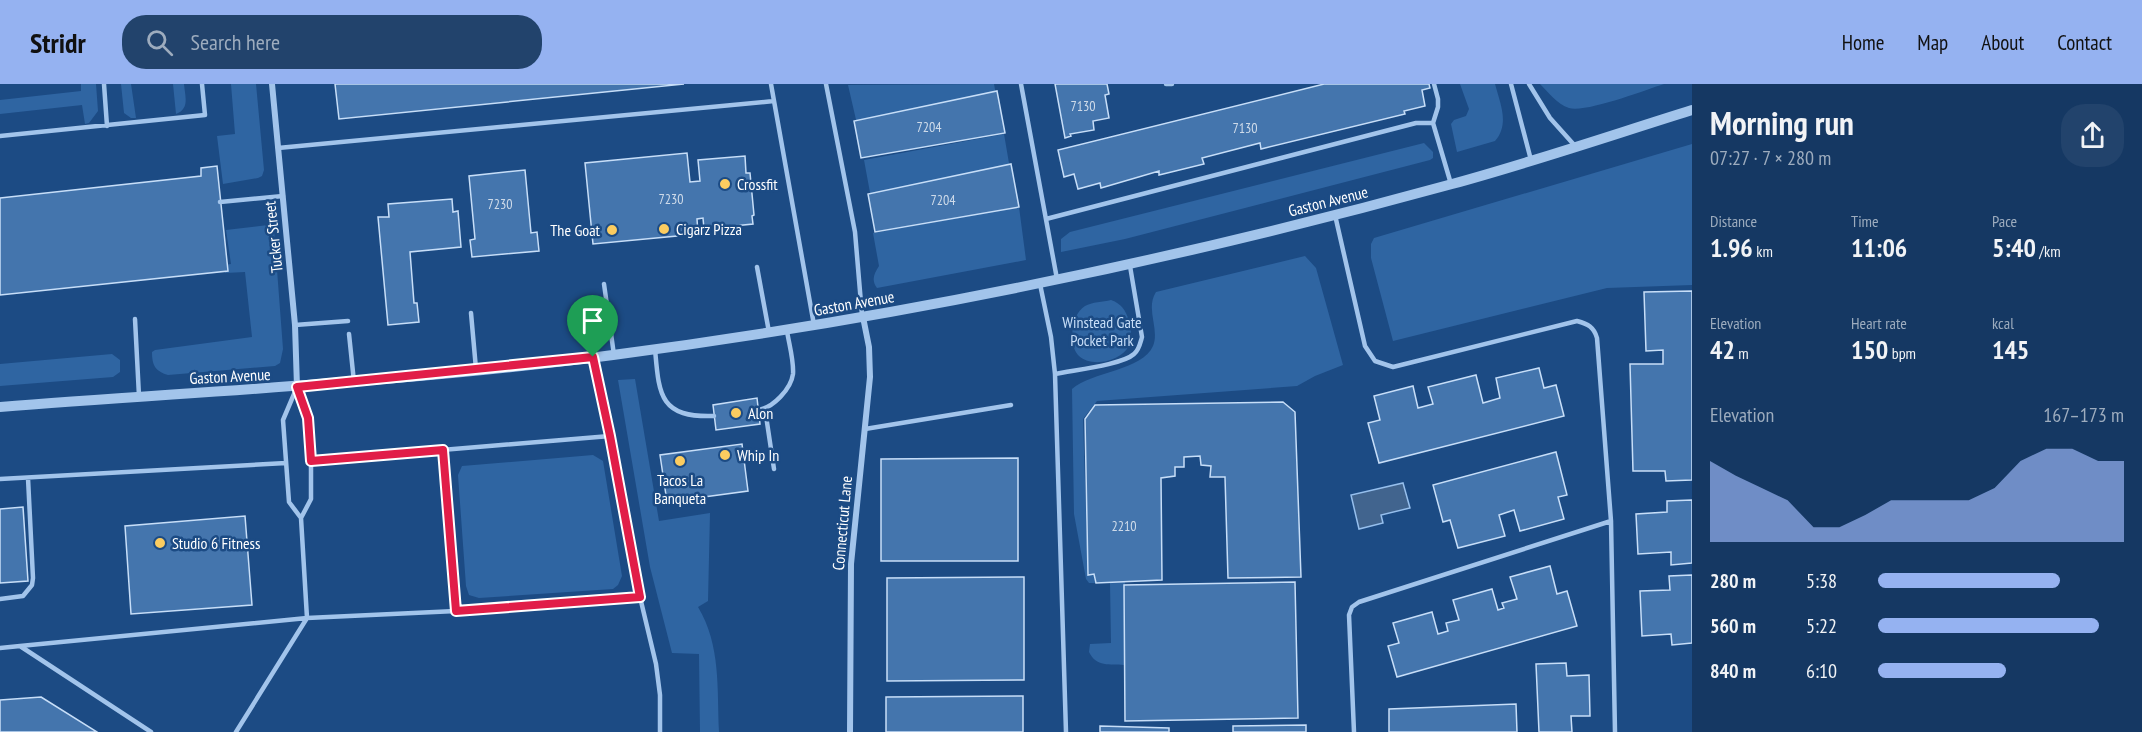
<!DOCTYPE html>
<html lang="en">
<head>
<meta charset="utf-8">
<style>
  :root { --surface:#153863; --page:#22436c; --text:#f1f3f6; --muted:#9dacbe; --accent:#95b2f1 }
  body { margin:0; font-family:"PT Sans Narrow",sans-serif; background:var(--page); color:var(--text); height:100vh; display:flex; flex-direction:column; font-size:22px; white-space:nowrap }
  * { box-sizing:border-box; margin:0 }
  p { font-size:20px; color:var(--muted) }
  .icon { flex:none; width:33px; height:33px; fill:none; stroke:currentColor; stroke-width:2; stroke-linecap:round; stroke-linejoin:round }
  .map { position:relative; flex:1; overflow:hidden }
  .drawer { display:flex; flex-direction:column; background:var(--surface); width:450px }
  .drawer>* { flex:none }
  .pin { position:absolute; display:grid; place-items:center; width:51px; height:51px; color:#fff; margin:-62px -26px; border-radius:50% 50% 50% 0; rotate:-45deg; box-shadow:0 0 6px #0007 }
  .pin .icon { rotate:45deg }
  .round { display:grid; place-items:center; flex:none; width:63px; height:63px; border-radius:24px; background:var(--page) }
  .summary { display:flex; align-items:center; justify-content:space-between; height:102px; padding:0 18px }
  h1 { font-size:33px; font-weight:700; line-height:45px }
  .figures { display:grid; grid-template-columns:repeat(3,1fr); gap:9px; height:102px; padding:6px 18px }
  .figures div { display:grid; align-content:center }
  .figures b { font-size:26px; font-weight:700 }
  .figures small { font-size:16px; font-weight:400 }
  .figures p { font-size:16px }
  .chart { height:168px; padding:12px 18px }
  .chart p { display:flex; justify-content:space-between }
  .chart svg { width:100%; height:108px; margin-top:6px; fill:var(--accent); opacity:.7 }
  ul { padding:0 18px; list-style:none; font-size:20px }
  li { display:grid; grid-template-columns:96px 72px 1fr; align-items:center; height:45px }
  li i { height:15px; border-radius:8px; background:var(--accent) }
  header { display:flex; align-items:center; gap:36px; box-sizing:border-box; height:84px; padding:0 30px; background:var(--accent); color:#111 }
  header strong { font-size:28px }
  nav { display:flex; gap:33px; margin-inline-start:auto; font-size:21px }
  .search { width:420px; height:54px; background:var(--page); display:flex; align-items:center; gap:15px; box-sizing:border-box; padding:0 21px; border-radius:24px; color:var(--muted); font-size:22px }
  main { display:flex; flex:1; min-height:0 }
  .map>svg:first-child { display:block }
  .green { fill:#2f65a2 }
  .water { fill:#41648e; stroke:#96bfed; stroke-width:1.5 }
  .building { fill:#4475ad; stroke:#c7def8; stroke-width:1.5 }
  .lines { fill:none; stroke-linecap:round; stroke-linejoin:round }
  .service { stroke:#a2c4eb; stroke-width:4.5 }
  .minor { stroke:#a2c4eb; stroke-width:6 }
  .tertiary { stroke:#a2c4eb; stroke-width:10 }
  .route-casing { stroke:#fff; stroke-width:12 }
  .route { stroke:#e11d48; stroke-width:8 }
  .poi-dot { fill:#fbcc60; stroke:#1c4b84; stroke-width:2 }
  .labels { text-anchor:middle; stroke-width:5; stroke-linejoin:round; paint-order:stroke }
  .number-label { font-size:14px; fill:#d0dcea }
  .poi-label { font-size:16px; fill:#fff; stroke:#1c4b84; text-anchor:start }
  .street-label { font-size:16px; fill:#fff; stroke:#1c4b84 }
  .park-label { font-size:16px; fill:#c7def8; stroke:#1c4b84 }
</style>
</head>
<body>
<header>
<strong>Stridr</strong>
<div class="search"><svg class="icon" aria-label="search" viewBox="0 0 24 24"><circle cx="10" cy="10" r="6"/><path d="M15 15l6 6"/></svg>Search here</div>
<nav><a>Home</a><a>Map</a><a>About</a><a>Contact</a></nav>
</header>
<main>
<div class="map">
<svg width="1692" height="648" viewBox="0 0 1692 648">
  <rect width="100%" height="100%" fill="#1c4b84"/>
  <!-- green -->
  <path class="green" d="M81 0H96L98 27 89 39 85 40 82 21 0 30V16L81 7Z
    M121 0H131L136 34H131L124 29Z
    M173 0H184C185 12 190 25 176 30Z
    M231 0H256L264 86 262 92 258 94 223 100 217 52 235 50Z
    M994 0 996 11 857 40 848 1Z
    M1460 0H1495C1500 19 1510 40 1495 57L1457 68 1451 40 1454 36 1466 32 1469 25Z
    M1540 0H1664C1645 6 1586 29 1569 24 1557 20 1548 8 1540 0Z
    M1004 50 1010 85 871 114 864 76Z
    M1424 59 1433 68V74L1430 76 1125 155 1061 168V155L1070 148Z
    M1692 60V201L1607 204 1393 257 1371 174V160L1374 154Z
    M1019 123 1026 176 877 204C871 196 874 190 879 182L873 149Z
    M268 141 274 146 283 265 280 279 275 282 168 291C155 287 152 281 152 268L155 266 252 253 245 188 225 189 224 181 231 180 226 146Z
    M1305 172 1316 184 1343 281 1315 292 1297 302 1097 317 1083 335 1088 491H1094L1095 498H1125L1124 581C1110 580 1096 583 1089 568L1090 560 1111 559 1110 499H1089L1086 495 1074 430 1072 305C1091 288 1143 286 1153 262 1160 245 1145 225 1156 208Z
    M1111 216C1122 220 1125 226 1129 236 1131 243 1132 251 1130 259 1125 276 1093 285 1079 272 1068 262 1071 230 1085 222 1092 218 1103 218 1111 216Z
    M112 270 120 276V288L113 293 0 302V280Z
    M635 295 659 437 710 429 708 517 698 523C721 561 717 605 719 648H700L699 570 672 569 650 483 618 296Z
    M593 371 603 377 622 492 618 501 613 505 479 514 469 511 466 502 458 391 462 382Z"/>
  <!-- water -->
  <path class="water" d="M1403 399 1410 424 1381 431 1383 439 1359 445 1351 411Z"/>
  <!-- building -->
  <path class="building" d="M335 0H684L339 35Z
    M1055 0H1107L1109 10 1105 11 1109 34 1093 37 1094 46 1070 50 1071 52 1065 54Z
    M1324 0H1429L1430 4 1422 6 1425 22 1404 27 1405 30 1261 65 1260 59 1202 74 1204 80 1159 91V87L1101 104 1100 99 1078 105 1074 90 1064 93 1058 66Z
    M997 7 1005 49 861 74 854 37Z
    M687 69 690 98 700 97 698 76 745 72 746 89H750L754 131 752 132 753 140 704 145 703 134 697 135 698 150 593 160 585 79Z
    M1011 80 1019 123 875 148 868 110Z
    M217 82 228 187 0 211V114L201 92V84Z
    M525 86 531 149 537 148 539 167 472 173 470 156 475 155 469 92Z
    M452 115 453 128 458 127 461 163 410 168 414 219H417L419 238 388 241 378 133H389L388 120Z
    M1692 207V396L1666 397 1665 387H1633L1630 280H1663V266L1646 267 1644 208Z
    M1539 284 1544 304 1556 301 1564 332 1379 379 1368 339 1380 336 1374 312 1413 302 1418 324 1433 320 1428 303 1476 291 1483 319 1500 314 1496 294Z
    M757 314 760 340 716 346 713 321Z
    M1283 318 1295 328 1301 493 1228 494 1225 393H1210L1211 382 1201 381 1200 372 1184 373V383H1175V392L1161 394 1162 496 1096 499 1094 490 1088 491 1085 335 1095 321Z
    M742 360 748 407 667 418 660 371Z
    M1556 368 1567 411 1558 413 1564 435 1520 447 1514 426 1499 431 1505 452 1458 464 1450 436 1443 438 1433 401Z
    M1018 374V477H881V375Z
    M1692 416V479L1671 481V468L1638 470 1636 430 1667 428V417Z
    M23 423 28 497 0 499V425Z
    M245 432 252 521 131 530 125 442Z
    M1550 482 1557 510 1567 507 1577 542 1397 593 1388 562 1399 559 1393 539 1432 528 1438 550 1448 547 1446 539 1459 536 1453 516 1492 505 1498 526 1504 524 1502 519 1517 515 1510 493Z
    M1692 491V559L1672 561 1671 550 1642 552 1640 507 1670 506 1669 492Z
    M1024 493V596L887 597V494Z
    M1295 498 1298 634 1125 637 1124 501Z
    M1566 579 1567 592 1589 591 1590 632H1571L1572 648H1539L1536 580Z
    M1023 612V648H886V613Z
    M41 613 97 648H0V616Z
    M1516 620 1517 648H1389V625Z
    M1306 641V648H1233V642Z
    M1100 642 1169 644V648H1100Z"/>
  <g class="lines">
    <!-- service -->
    <path class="service" d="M104 0 107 42
      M771 0 814 241
      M826 0 855 148 862 231
      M1021 0 1057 195
      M1166 0H1172
      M1434 0 1438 15V23L1433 39 1451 100
      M1511 0 1531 76
      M1529 0 1550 34 1576 63
      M0 52 205 31 202 0
      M278 64 774 17
      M220 118 283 112
      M1335 131 1365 262 1375 277 1393 283 1577 237C1588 240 1594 243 1597 254L1611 437 1615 648
      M1046 135 1416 39H1433
      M757 183 769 248
      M604 200 614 271
      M1040 200 1051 253 1055 290C1073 286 1122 281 1134 270 1139 266 1140 260 1142 253L1130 182
      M471 229 476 285
      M135 235 139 312
      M295 241 348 237
      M349 250 354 298
      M655 265C659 310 659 334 714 332
      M593 273 610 352 640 513 656 580 660 611V648
      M1055 290 1066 648
      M297 303 283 336 289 418 301 434
      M765 325 774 385
      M758 326C773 324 791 305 793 290 794 277 789 260 787 247
      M865 345 1011 321
      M443 366 456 527 640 513
      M311 377 610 352
      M0 395 286 379
      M0 515 23 512 32 501 33 494 28 394
      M20 562 307 534 456 527
      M0 564 20 562 151 648
      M236 648 307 534 301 434 311 415V377L308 334 297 304
      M1354 648 1349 531 1352 523 1359 518 1611 437"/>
    <!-- minor -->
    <path class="minor" d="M272 0 295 241 297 303
      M850 648 851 480 870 293 869 263 863 233"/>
    <!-- tertiary -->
    <path class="tertiary" d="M0 323C204 307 409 298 613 271 896 234 1176 176 1452 100 1533 78 1612 51 1692 26"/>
  </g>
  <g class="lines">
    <defs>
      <path id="route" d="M593 273 610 352 640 513 456 527 443 366 311 377 308 334 297 303Z"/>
    </defs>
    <!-- route casing -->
    <use href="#route" class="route-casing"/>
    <!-- route -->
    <use href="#route" class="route"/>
  </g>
  <!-- markers -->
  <g class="poi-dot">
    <circle cx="725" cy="100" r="6"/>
    <circle cx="664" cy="145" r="6"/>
    <circle cx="612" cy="146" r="6"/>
    <circle cx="736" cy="329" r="6"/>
    <circle cx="725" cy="371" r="6"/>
    <circle cx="680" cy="377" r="6"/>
    <circle cx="160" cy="459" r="6"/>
  </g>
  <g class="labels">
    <!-- number labels -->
    <g class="number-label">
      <text x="1083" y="27">7130</text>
      <text x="929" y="48">7204</text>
      <text x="1245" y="49">7130</text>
      <text x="671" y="120">7230</text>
      <text x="943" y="121">7204</text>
      <text x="500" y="125">7230</text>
      <text x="1124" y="447">2210</text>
    </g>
    <!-- poi labels -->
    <g class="poi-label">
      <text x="737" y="106">Crossfit</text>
      <text x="676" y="151">Cigarz Pizza</text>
      <text x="600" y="152" text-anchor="end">The Goat</text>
      <text x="748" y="335">Alon</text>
      <text x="737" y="377">Whip In</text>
      <text x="680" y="402" text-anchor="middle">Tacos La<tspan x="680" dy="18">Banqueta</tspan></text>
      <text x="172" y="465">Studio 6 Fitness</text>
    </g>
    <!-- street labels -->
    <g class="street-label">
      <text transform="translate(1328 117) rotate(-14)" y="6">Gaston Avenue</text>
      <text transform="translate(273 153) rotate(-96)" y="6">Tucker Street</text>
      <text transform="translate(854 219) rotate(-10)" y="6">Gaston Avenue</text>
      <text transform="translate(230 292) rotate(-3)" y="6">Gaston Avenue</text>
      <text transform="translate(842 439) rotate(-85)" y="6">Connecticut Lane</text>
    </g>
    <!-- park labels -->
    <g class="park-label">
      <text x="1102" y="244">Winstead Gate<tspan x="1102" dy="18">Pocket Park</tspan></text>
    </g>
  </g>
</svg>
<div class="pin" style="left:593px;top:273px;background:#1e9e55"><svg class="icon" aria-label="arrive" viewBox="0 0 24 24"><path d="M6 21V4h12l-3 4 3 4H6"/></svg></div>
</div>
<section class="drawer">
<div class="summary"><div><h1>Morning run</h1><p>07:27 · 7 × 280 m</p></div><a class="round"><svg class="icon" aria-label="share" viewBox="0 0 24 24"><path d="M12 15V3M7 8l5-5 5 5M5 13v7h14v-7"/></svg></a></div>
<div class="figures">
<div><p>Distance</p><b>1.96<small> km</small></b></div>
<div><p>Time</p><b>11:06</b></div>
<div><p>Pace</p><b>5:40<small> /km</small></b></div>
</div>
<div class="figures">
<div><p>Elevation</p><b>42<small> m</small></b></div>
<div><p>Heart rate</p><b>150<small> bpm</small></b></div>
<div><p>kcal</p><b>145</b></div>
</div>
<div class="chart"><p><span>Elevation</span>167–173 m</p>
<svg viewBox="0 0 160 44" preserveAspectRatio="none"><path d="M0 44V11L10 17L20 22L30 27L40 38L50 38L60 33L70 27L80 27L90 27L100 27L110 22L120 11L130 6L140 6L150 11L160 11V44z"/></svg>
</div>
<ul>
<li><b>280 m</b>5:38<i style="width:74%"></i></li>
<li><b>560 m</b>5:22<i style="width:90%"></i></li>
<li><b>840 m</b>6:10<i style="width:52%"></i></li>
</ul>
</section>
</main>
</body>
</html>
